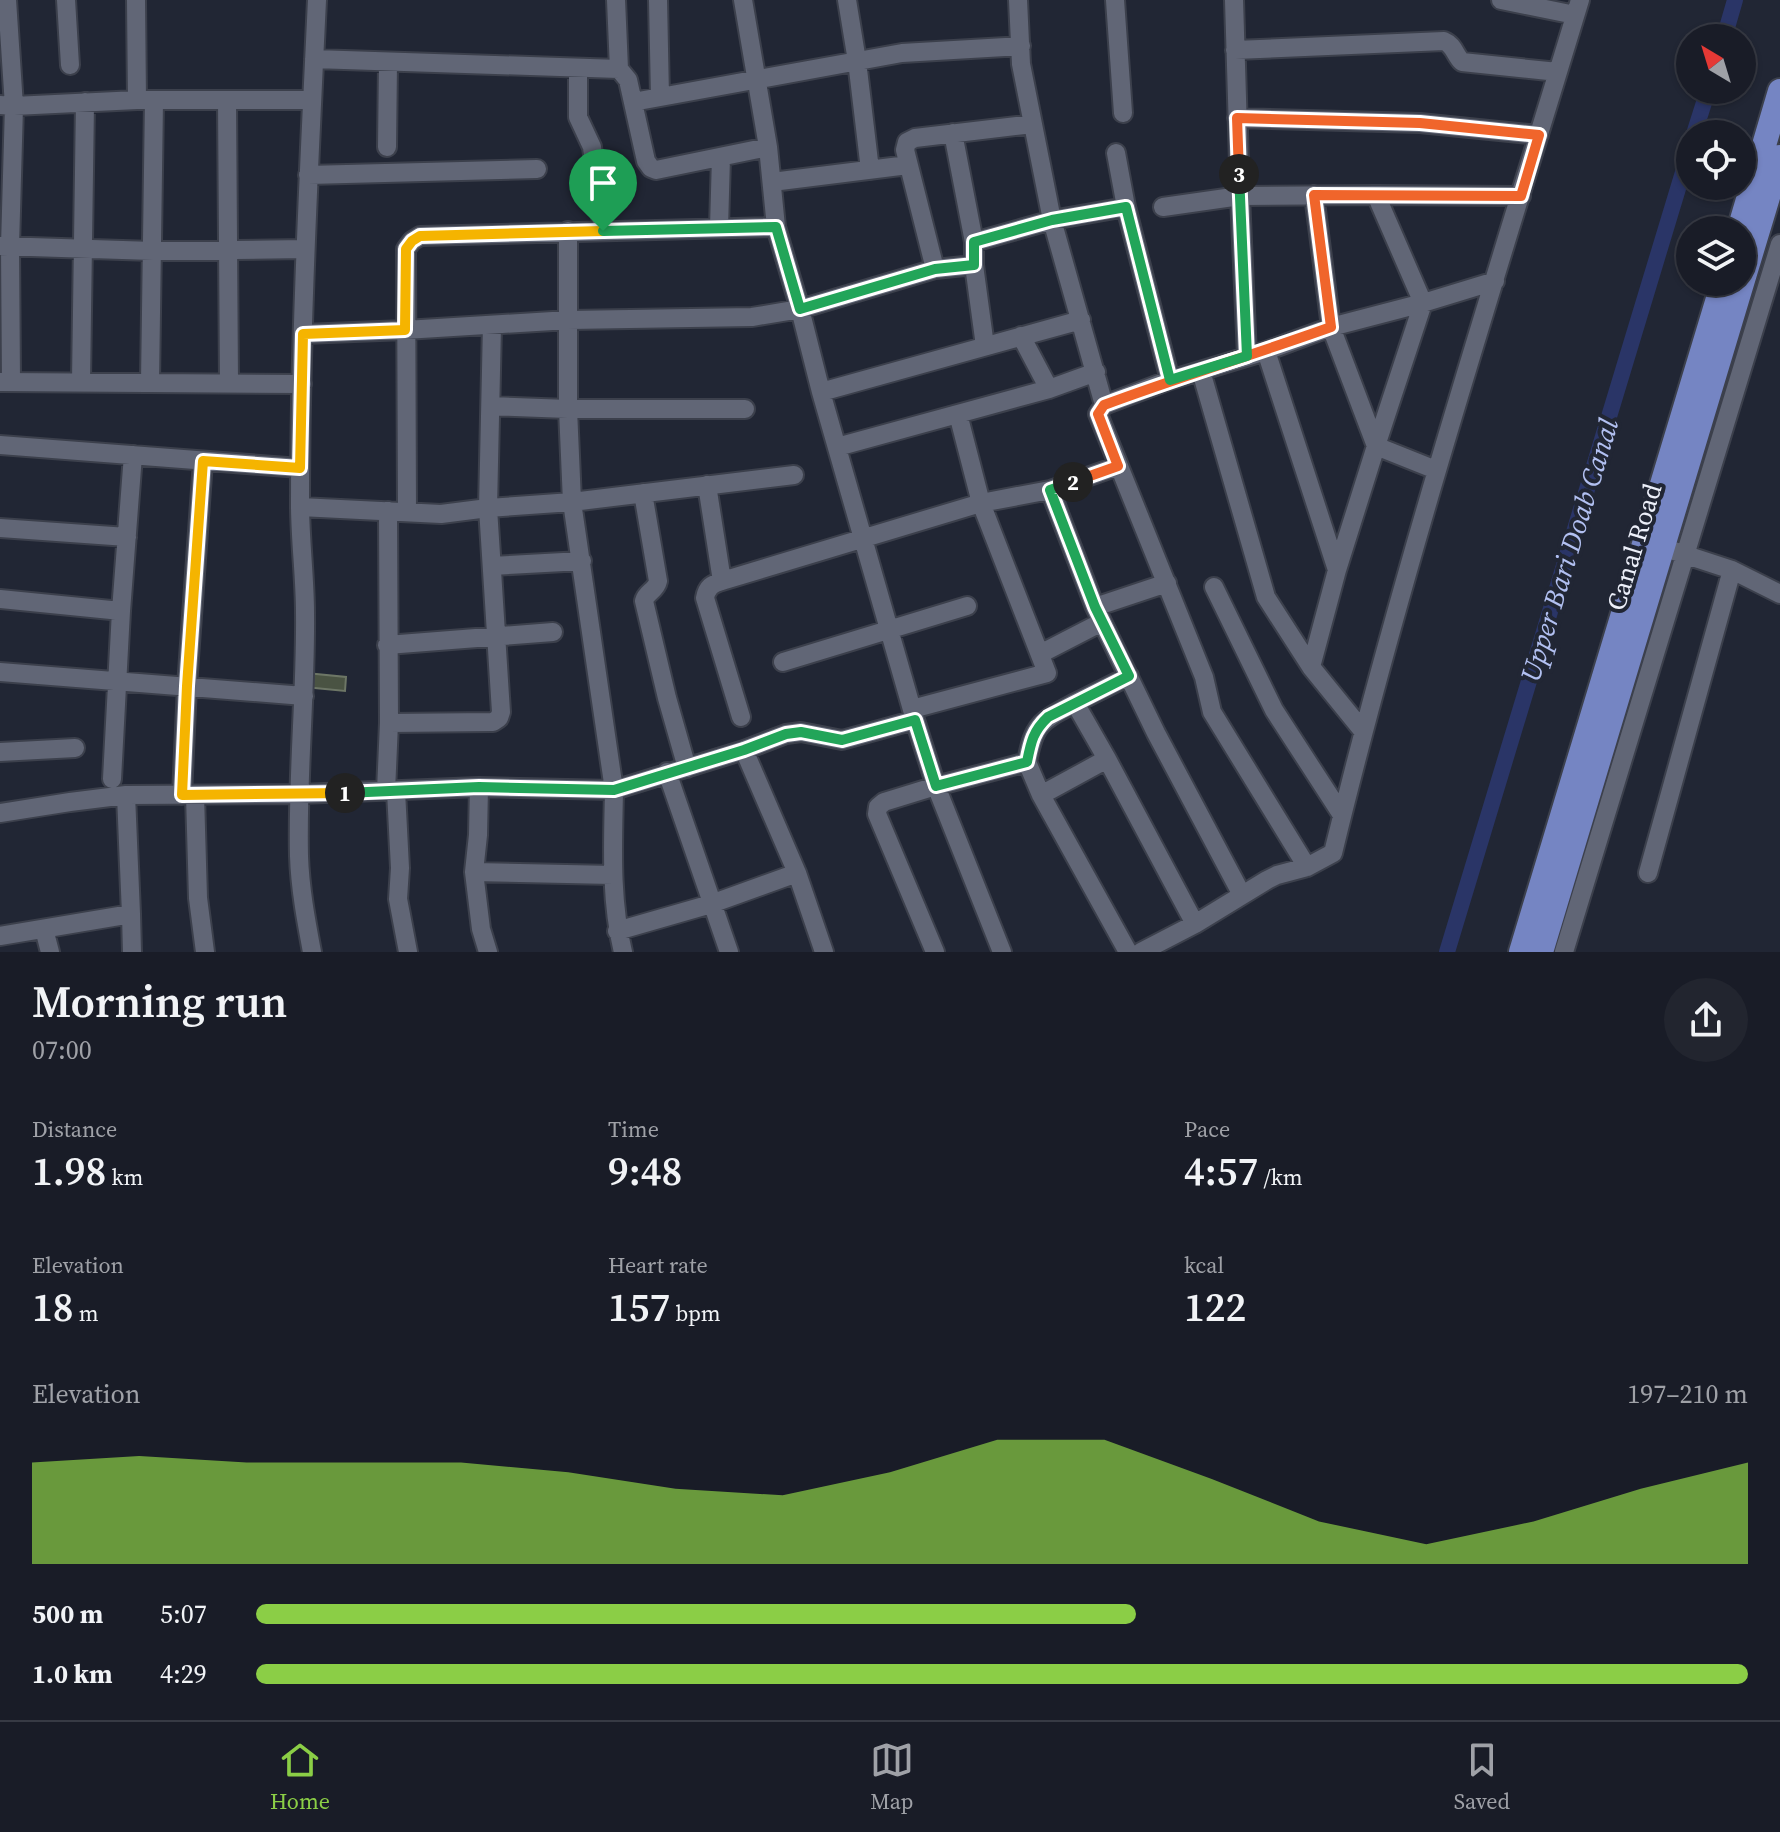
<!DOCTYPE html>
<html lang="en">
<head>
<meta charset="utf-8">
<style>
  :root { --surface:#191c27; --page:#22252f; --text:#f1f3f6; --muted:#9fa1a7; --line:#373a44; --accent:#8bce46 }
  body { margin:0; font-family:"Source Serif 4",serif; background:var(--page); color:var(--text); height:100vh; display:flex; flex-direction:column; font-size:30px; white-space:nowrap }
  * { box-sizing:border-box; margin:0 }
  p { font-size:26px; color:var(--muted) }
  .icon { flex:none; width:44px; height:44px; fill:none; stroke:currentColor; stroke-width:2; stroke-linecap:round; stroke-linejoin:round }
  .map { position:relative; height:952px; overflow:hidden }
  .side { display:flex; flex-direction:column; background:var(--surface); flex:1 }
  .side>* { flex:none }
  .needle { width:52px; rotate:322deg }
  .controls { position:absolute; left:1676px; top:24px; display:grid; gap:16px }
  .controls a { display:grid; place-items:center; width:80px; height:80px; border-radius:50%; background:var(--surface); box-shadow:0 2px 6px #0004,0 0 0 2px var(--line); font-size:40px }
  .pin { position:absolute; display:grid; place-items:center; width:68px; height:68px; color:#fff; margin:-82px -34px; border-radius:50% 50% 50% 0; rotate:-45deg; box-shadow:0 0 8px #0007 }
  .pin .icon { rotate:45deg }
  .km { position:absolute; width:40px; height:40px; margin:-20px; border-radius:50%; background:#222; color:#fff; font-size:22px; line-height:40px; text-align:center }
  .round { display:grid; place-items:center; flex:none; width:84px; height:84px; border-radius:42px; background:var(--page) }
  .head { display:flex; align-items:center; justify-content:space-between; height:136px; padding:0 32px }
  h1 { font-size:44px; font-weight:600; line-height:60px }
  .figures { display:grid; grid-template-columns:repeat(3,1fr); gap:12px; height:136px; padding:8px 32px }
  .figures div { display:grid; align-content:center }
  .figures b { font-size:40px; font-weight:600 }
  .figures small { font-size:22px; font-weight:400 }
  .figures p { font-size:22px }
  .chart { height:224px; padding:16px 32px }
  .chart p { display:flex; justify-content:space-between }
  .chart svg { width:100%; height:144px; margin-top:8px; fill:var(--accent); opacity:.7 }
  ul { padding:0 32px; list-style:none; font-size:26px }
  li { display:grid; grid-template-columns:128px 96px 1fr; align-items:center; height:60px }
  li i { height:20px; border-radius:10px; background:var(--accent) }
  .tab-bar { display:flex; justify-content:space-around; align-items:center; height:112px; border-top:2px solid var(--line); background:var(--surface); font-size:22px; color:var(--muted) }
  .tab-bar a { display:grid; justify-items:center; gap:4px }
  .tab-bar .on { color:var(--accent) }
  .map>svg:first-child { display:block }
  .lines { fill:none; stroke-linecap:round; stroke-linejoin:round }
  .canal { stroke:#2a3567; stroke-width:16 }
  .building { fill:#4a5343; stroke:#6d7666; stroke-width:2 }
  .minor-casing { stroke:#3c404c; stroke-width:22 }
  .major-casing { stroke:#3c404c; stroke-width:28 }
  .minor { stroke:#616676; stroke-width:18 }
  .major { stroke:#7585c3; stroke-width:24 }
  .split-1-casing { stroke:#fff; stroke-width:16 }
  .split-2-casing { stroke:#fff; stroke-width:16 }
  .split-3-casing { stroke:#fff; stroke-width:16 }
  .split-4-casing { stroke:#fff; stroke-width:16 }
  .split-1 { stroke:#f5b400; stroke-width:10 }
  .split-2 { stroke:#22a559; stroke-width:10 }
  .split-3 { stroke:#f0652b; stroke-width:10 }
  .split-4 { stroke:#22a559; stroke-width:10 }
  .labels { text-anchor:middle; stroke-width:8; stroke-linejoin:round; paint-order:stroke }
  .street-label { font-size:26px; fill:#eceff9; stroke:#212634 }
  .water-label { font-size:28px; font-style:italic; fill:#b2c0f1; stroke:#212634 }
</style>
</head>
<body>
<div class="map">
<svg width="1780" height="952" viewBox="0 0 1780 952">
  <rect width="100%" height="100%" fill="#212634"/>
  <g class="lines">
    <!-- canal -->
    <path class="canal" d="M1724 38 1735 0
      M1694 134 1708 90
      M1447 952 1690 149"/>
  </g>
  <!-- building -->
  <path class="building" d="M306 673 346 677 345 691 305 687Z"/>
  <g class="lines">
    <defs>
      <path id="minor" d="M66 0 70 65
        M136 0 137 100
        M658 0 660 97
        M743 0 768 147 776 227 800 309 935 269 974 265V242L1052 220 1126 207 1170 380
        M847 0 857 61 870 170
        M1018 0 1021 64 1052 220 1104 405
        M1115 0 1123 113
        M1501 0 1575 15
        M1235 50 1444 41C1454 45 1455 55 1462 62L1558 72
        M314 59 619 69 616 0
        M578 68V117L592 147 603 231
        M619 69 628 80 646 161 651 168 656 170 768 147
        M227 100 229 383
        M633 102 902 53 1021 46
        M0 105 14 106 7 0
        M1237 118 1420 123 1539 135
        M953 133 974 242
        M387 147 388 62
        M1116 153 1126 207
        M308 175 537 169
        M772 182 908 165
        M1376 195 1521 196
        M1163 207 1240 196 1234 0
        M719 228 721 157
        M568 231V409L572 502 794 475
        M0 246 153 251 305 249
        M974 265 985 346
        M935 269 905 150 907 142 915 138 1033 124
        M303 334 405 330 569 320 752 317 800 309 821 392 915 720 842 740 801 732 786 734 744 750 614 790C613 844 610 899 623 952
        M1021 336 1049 389
        M1266 351 1337 570
        M1247 356 1240 196 1376 195 1423 303 1376 446 1436 470
        M1201 371 1266 597 1311 667 1363 731
        M0 382 302 384
        M11 382 10 246 14 106 137 100H312
        M81 382 85 102
        M150 383 154 100
        M821 392 1081 320
        M491 406 568 409H745
        M0 445 300 468
        M837 447 1049 389 1096 372
        M707 485 722 581
        M1050 490 1118 466
        M643 493 658 581C656 591 646 592 644 601L667 698 687 768
        M407 512 406 249 412 241 420 236 776 227
        M0 528 127 537
        M1674 551 1732 570 1780 594
        M492 566 582 561
        M1214 587 1274 710 1342 815
        M0 599 121 611
        M1095 607 1156 733 1242 895
        M387 645 553 632
        M1040 654 1102 622
        M783 662 967 606
        M1311 667 1337 570 1376 446 1331 327 1314 195
        M0 672 304 696
        M1129 676 1075 703 1107 759 1195 924
        M912 709 1047 673 981 503 958 414
        M741 717 705 598C707 587 712 584 722 581L981 503 1050 490 1095 607 1167 583
        M915 720 936 786 1002 952
        M389 723 493 722 499 718 501 712 488 508 492 325
        M744 750 797 873 824 952
        M0 752 75 748
        M1027 762C1034 723 1041 721 1075 703
        M667 772 729 952
        M112 779 121 611 133 455
        M386 791 389 723 388 511
        M396 791 400 868 398 899 408 952
        M182 795 187 686 203 461
        M195 795 198 898 205 952
        M1041 795 1107 759
        M0 813 70 802 126 795 299 794 479 787 614 790 572 502 488 508 441 514 300 507
        M1307 867 1212 712 1204 677 1098 414 1104 405 1170 380 1266 351 1331 327 1423 303 1495 281
        M474 872 478 835 479 787
        M1648 873 1732 570
        M131 914 132 952
        M44 929 50 952
        M617 931 711 904 797 873
        M0 936 131 914 126 795
        M312 952C306 920 300 888 299 856 297 775 306 694 305 613 305 577 300 540 300 504 300 336 309 168 317 0
        M488 952 481 929 474 872 613 875
        M935 952 877 814 878 807 884 802 936 786 1027 762 1041 795 1128 952
        M1141 952 1195 924 1267 880 1277 875 1307 867 1333 853C1403 565 1494 283 1580 0
        M1564 952 1780 244"/>
      <path id="major" d="M1739 230 1780 91
        M1521 952 1723 282
        M1541 952 1780 157"/>
    </defs>
    <!-- minor casing -->
    <use href="#minor" class="minor-casing"/>
    <!-- major casing -->
    <use href="#major" class="major-casing"/>
    <!-- minor -->
    <use href="#minor" class="minor"/>
    <!-- major -->
    <use href="#major" class="major"/>
  </g>
  <g class="lines">
    <defs>
      <path id="split-1" d="M345 793 182 795 187 686 203 461 300 468 303 334 405 330 406 249 412 241 420 236 603 231"/>
      <path id="split-2" d="M345 793 479 787 614 790 744 750 786 734 801 732 842 740 915 720 936 786 1027 762C1031 742 1033 731 1048 717L1129 676 1095 607 1050 490 1073 482"/>
      <path id="split-3" d="M1073 482 1118 466 1098 414 1104 405C1179 377 1256 354 1331 327L1314 195 1521 196 1539 135 1420 123 1237 118 1239 174"/>
      <path id="split-4" d="M603 231 776 227 800 309 935 269 974 265V242L1052 220 1126 207 1170 380 1247 356 1239 174"/>
    </defs>
    <!-- split-1 casing -->
    <use href="#split-1" class="split-1-casing"/>
    <!-- split-2 casing -->
    <use href="#split-2" class="split-2-casing"/>
    <!-- split-3 casing -->
    <use href="#split-3" class="split-3-casing"/>
    <!-- split-4 casing -->
    <use href="#split-4" class="split-4-casing"/>
    <!-- split-1 -->
    <use href="#split-1" class="split-1"/>
    <!-- split-2 -->
    <use href="#split-2" class="split-2"/>
    <!-- split-3 -->
    <use href="#split-3" class="split-3"/>
    <!-- split-4 -->
    <use href="#split-4" class="split-4"/>
  </g>
  <g class="labels">
    <!-- street labels -->
    <g class="street-label">
      <text transform="translate(1634 547) rotate(-73)" y="9">Canal Road</text>
    </g>
    <!-- water labels -->
    <g class="water-label">
      <text transform="translate(1569 550) rotate(-73)" y="10">Upper Bari Doab Canal</text>
    </g>
  </g>
</svg>
<div class="controls">
<a><svg class="needle" viewBox="-14 -14 28 28"><path d="M0-13l5 13h-10z" fill="#e53935"/><path d="M0 13l5-13h-10z" fill="#9fa1a7"/></svg></a>
<a><svg class="icon" aria-label="locate" viewBox="0 0 24 24"><circle cx="12" cy="12" r="6"/><path d="M12 2v4M12 18v4M2 12h4M18 12h4"/></svg></a>
<a><svg class="icon" aria-label="layers" viewBox="0 0 24 24"><path d="M12 4l9 5-9 5-9-5zM3 14l9 5 9-5"/></svg></a>
</div>
<div class="pin" style="left:603px;top:231px;background:#1e9e55"><svg class="icon" aria-label="arrive" viewBox="0 0 24 24"><path d="M6 21V4h12l-3 4 3 4H6"/></svg></div>
<b class="km" style="left:345px;top:793px">1</b>
<b class="km" style="left:1073px;top:482px">2</b>
<b class="km" style="left:1239px;top:174px">3</b>
</div>
<section class="side">
<div class="head"><div><h1>Morning run</h1><p>07:00</p></div><a class="round"><svg class="icon" aria-label="share" viewBox="0 0 24 24"><path d="M12 15V3M7 8l5-5 5 5M5 13v7h14v-7"/></svg></a></div>
<div class="figures">
<div><p>Distance</p><b>1.98<small> km</small></b></div>
<div><p>Time</p><b>9:48</b></div>
<div><p>Pace</p><b>4:57<small> /km</small></b></div>
</div>
<div class="figures">
<div><p>Elevation</p><b>18<small> m</small></b></div>
<div><p>Heart rate</p><b>157<small> bpm</small></b></div>
<div><p>kcal</p><b>122</b></div>
</div>
<div class="chart"><p><span>Elevation</span>197–210 m</p>
<svg viewBox="0 0 160 44" preserveAspectRatio="none"><path d="M0 44V13L10 11L20 13L30 13L40 13L50 16L60 21L70 23L80 16L90 6L100 6L110 18L120 31L130 38L140 31L150 21L160 13V44z"/></svg>
</div>
<ul>
<li><b>500 m</b>5:07<i style="width:59%"></i></li>
<li><b>1.0 km</b>4:29<i style="width:100%"></i></li>
</ul>
</section>
<nav class="tab-bar">
<a class="on"><svg class="icon" aria-label="home" viewBox="0 0 24 24"><path d="M3 11l9-7 9 7M6 9v11h12V9"/></svg>Home</a>
<a><svg class="icon" aria-label="map" viewBox="0 0 24 24"><path d="M3 6l6-2 6 2 6-2v14l-6 2-6-2-6 2zM9 4v14M15 6v14"/></svg>Map</a>
<a><svg class="icon" aria-label="saved" viewBox="0 0 24 24"><path d="M7 4h10v16l-5-4-5 4z"/></svg>Saved</a>
</nav>
</body>
</html>
